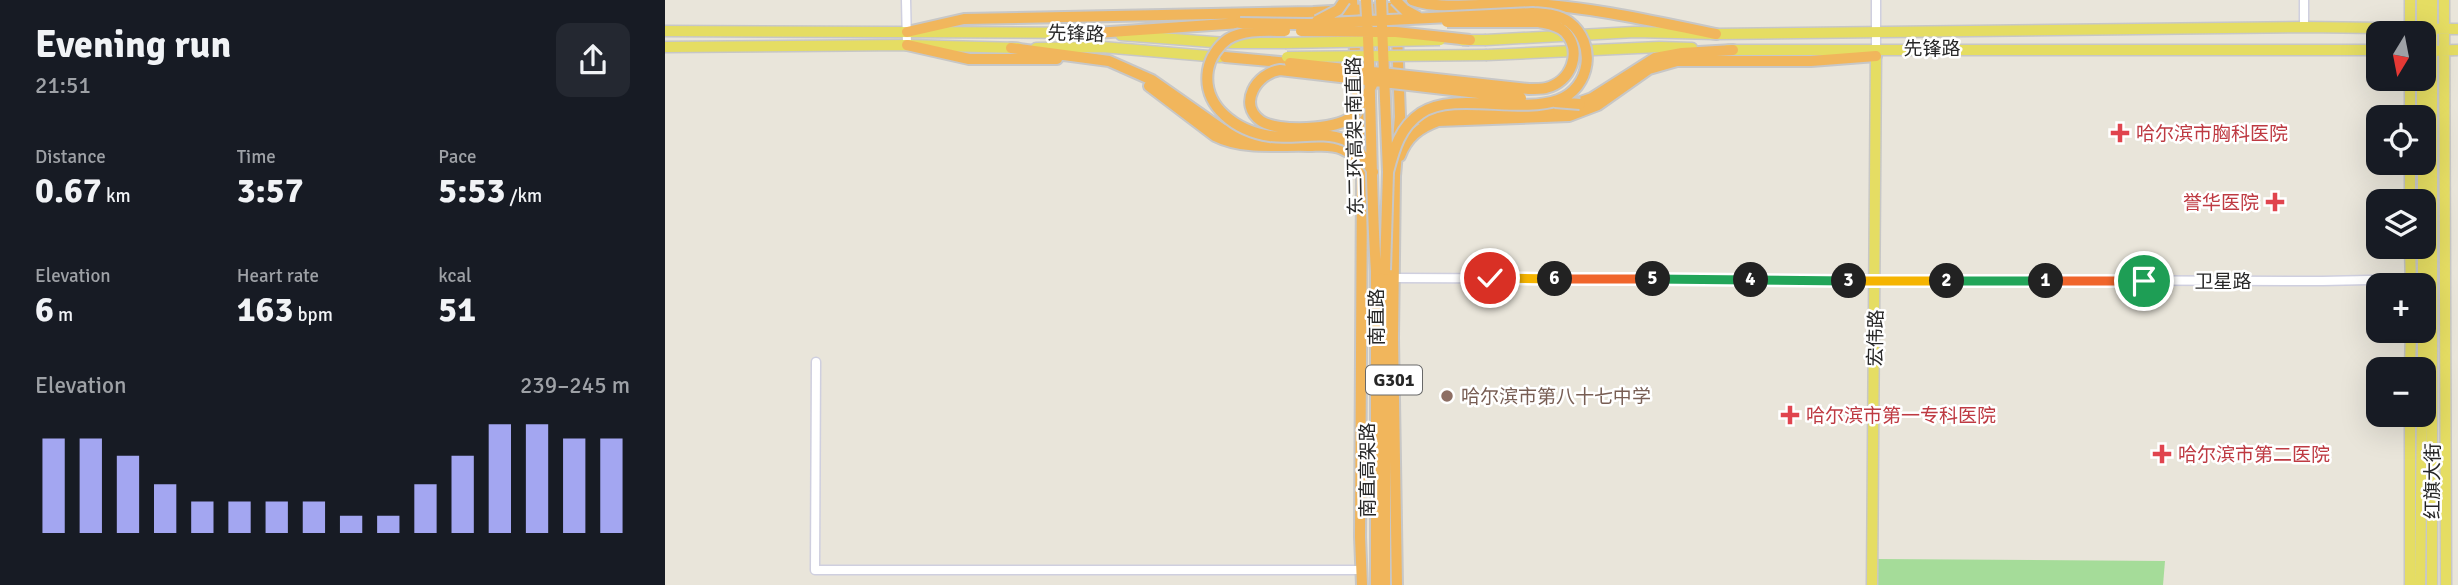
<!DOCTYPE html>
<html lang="en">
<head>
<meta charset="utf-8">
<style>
  :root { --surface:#171b24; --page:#242831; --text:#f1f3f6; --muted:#9ea1a6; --accent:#a3a6f1 }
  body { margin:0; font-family:Signika,"Noto Sans SC",sans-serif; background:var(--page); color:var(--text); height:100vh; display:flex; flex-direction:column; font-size:26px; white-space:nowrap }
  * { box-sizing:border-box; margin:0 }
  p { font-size:23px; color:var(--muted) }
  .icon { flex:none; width:38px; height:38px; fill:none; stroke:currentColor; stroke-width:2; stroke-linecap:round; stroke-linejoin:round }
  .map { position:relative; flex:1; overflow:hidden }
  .sheet { display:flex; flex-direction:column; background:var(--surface); width:665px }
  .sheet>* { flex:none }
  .needle { width:46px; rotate:190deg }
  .controls { position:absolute; left:1701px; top:21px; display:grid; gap:14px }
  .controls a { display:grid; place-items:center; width:70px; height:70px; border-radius:14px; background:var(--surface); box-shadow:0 7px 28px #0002; font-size:35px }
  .pin { position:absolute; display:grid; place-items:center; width:60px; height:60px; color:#fff; margin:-30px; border:4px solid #fff; border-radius:50%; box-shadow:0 2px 7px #0007 }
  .km { position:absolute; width:35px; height:35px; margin:-18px; border-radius:50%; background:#222; color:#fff; font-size:19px; line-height:35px; text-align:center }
  .round { display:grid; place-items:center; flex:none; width:74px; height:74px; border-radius:14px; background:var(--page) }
  .summary { display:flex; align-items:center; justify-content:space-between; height:119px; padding:0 35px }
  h1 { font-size:38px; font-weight:700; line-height:52px }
  .metrics { display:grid; grid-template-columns:repeat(3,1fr); gap:10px; height:119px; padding:7px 35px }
  .metrics div { display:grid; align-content:center }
  .metrics b { font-size:35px; font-weight:700 }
  .metrics small { font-size:19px; font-weight:400 }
  .metrics p { font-size:19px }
  .chart { height:196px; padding:14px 35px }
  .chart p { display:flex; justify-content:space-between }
  .chart svg { width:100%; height:126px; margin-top:7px; stroke:var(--accent); stroke-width:6 }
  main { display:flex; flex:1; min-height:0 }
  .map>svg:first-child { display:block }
  .green { fill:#a5dc99 }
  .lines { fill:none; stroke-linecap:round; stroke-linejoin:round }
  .minor-casing { stroke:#cfcfdf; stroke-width:11 }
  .major-casing { stroke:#c7c7c7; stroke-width:13 }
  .highway-casing { stroke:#c7c7c7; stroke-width:14 }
  .minor { stroke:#fff; stroke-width:8 }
  .major { stroke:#e5dd63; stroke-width:10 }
  .highway { stroke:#f1b65c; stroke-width:10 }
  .major-bridge-casing { stroke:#c7c7c7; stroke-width:13; stroke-linecap:butt }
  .highway-bridge-casing { stroke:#c7c7c7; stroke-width:14; stroke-linecap:butt }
  .major-bridge { stroke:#e5dd63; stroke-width:10 }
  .highway-bridge { stroke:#f1b65c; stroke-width:10 }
  .split-1-casing { stroke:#fff; stroke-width:14 }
  .split-2-casing { stroke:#fff; stroke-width:14 }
  .split-3-casing { stroke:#fff; stroke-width:14 }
  .split-4-casing { stroke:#fff; stroke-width:14 }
  .split-5-casing { stroke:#fff; stroke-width:14 }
  .split-6-casing { stroke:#fff; stroke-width:14 }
  .split-7-casing { stroke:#fff; stroke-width:14 }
  .split-1 { stroke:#f0652b; stroke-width:9 }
  .split-2 { stroke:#22a559; stroke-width:9 }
  .split-3 { stroke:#f5b400; stroke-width:9 }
  .split-4 { stroke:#22a559; stroke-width:9 }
  .split-5 { stroke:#22a559; stroke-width:9 }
  .split-6 { stroke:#f0652b; stroke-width:9 }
  .split-7 { stroke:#f5b400; stroke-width:9 }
  .health-dot { fill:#e0444e; stroke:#fff; stroke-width:2.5 }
  .education-dot { fill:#8d6e63; stroke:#fff; stroke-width:2.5 }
  .labels { text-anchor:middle; stroke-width:5; stroke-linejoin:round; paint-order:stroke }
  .shield { fill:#fff; stroke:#686868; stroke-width:2 }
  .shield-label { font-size:18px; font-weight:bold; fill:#272727 }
  .street-label { font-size:19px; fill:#272727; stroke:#fff }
  .health-label { font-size:19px; fill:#be3a42; stroke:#fff; text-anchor:start }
  .education-label { font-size:19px; fill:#785e54; stroke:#fff; text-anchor:start }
</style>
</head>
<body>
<main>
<section class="sheet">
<div class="summary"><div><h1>Evening run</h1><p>21:51</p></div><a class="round"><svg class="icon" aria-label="share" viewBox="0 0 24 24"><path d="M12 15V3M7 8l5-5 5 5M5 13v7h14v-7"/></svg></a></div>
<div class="metrics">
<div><p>Distance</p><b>0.67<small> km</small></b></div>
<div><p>Time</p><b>3:57</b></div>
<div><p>Pace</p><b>5:53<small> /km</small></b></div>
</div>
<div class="metrics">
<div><p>Elevation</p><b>6<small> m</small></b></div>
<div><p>Heart rate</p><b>163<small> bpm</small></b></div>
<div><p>kcal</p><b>51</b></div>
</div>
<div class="chart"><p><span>Elevation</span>239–245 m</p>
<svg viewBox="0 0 160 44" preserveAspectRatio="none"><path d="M5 44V11M15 44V11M25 44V17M35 44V27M45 44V33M55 44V33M65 44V33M75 44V33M85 44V38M95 44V38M105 44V27M115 44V17M125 44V6M135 44V6M145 44V11M155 44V11"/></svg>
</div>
</section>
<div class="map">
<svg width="1793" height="585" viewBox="0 0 1793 585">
  <rect width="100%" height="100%" fill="#e9e5da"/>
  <!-- green -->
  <path class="green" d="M1213 559 1500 561 1498 585H1212Z"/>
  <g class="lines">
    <defs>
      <path id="minor" d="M241 0 242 45
        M1211 0V48
        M1639 0V27
        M728 278 1657 281 1751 279
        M151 362 150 570H697"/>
      <path id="major" d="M1757 0V33
        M1767 0V585
        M1779 0 1781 585
        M0 31 438 33
        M1745 33V0
        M456 35 561 43H620
        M821 40 970 32 1051 34 1639 27 1793 29
        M0 47 242 45 353 48
        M371 48 437 47 555 57
        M1063 50H1713
        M1759 51 1793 50
        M822 55 994 47 1027 48
        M1745 79V117
        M1757 79V117
        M1745 163V201
        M1758 163V201
        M1745 247 1746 285
        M1758 285V247
        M1745 369 1746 331
        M1758 369V331
        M1207 585 1211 50
        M1745 585V415
        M1755 585 1757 415"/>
      <path id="highway" d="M687 0 697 176 695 537 697 585
        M747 0C779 12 835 1 870 4 932 8 991 22 1051 34
        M242 32 299 19 648 12 725 8
        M431 33 575 23
        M242 45 304 59H392
        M346 48 444 61 487 80 557 129 570 134 598 137
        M560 57 625 63
        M484 86 550 136C578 150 613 145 644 146 654 146 667 144 677 149 686 152 691 160 694 169
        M748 120 784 113 895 109 927 98 990 58 1017 53 1068 50
        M735 156C742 137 754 128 773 121L904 116 933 105 984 69 1012 61H1146L1211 56
        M711 585V271
        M720 585V270
        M732 585 728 338 730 176 735 117 731 6 735 0"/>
    </defs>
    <!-- minor casing -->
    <use href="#minor" class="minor-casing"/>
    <!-- major casing -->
    <use href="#major" class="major-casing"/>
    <!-- highway casing -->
    <use href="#highway" class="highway-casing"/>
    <!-- minor -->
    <use href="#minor" class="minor"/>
    <!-- major -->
    <use href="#major" class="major"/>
    <!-- highway -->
    <use href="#highway" class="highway"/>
    <defs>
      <path id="major-bridge" d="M797 40H821
        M620 43 775 40
        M622 57 822 55"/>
      <path id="highway-bridge" d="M701 0C707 90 705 180 711 271
        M716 0 723 172 720 270
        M730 0 740 10 753 17
        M652 21 673 10 680 0
        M575 23 643 24 868 13C880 14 893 14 904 22 932 43 926 88 893 100 854 114 789 91 756 113 735 127 729 149 723 172
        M620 31C601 31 580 29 563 39 553 46 545 58 543 70 537 107 572 131 605 136 629 140 657 130 680 140 693 146 700 160 708 172
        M636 31 731 32 805 40
        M625 63 864 89C870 89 876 89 881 88 906 82 918 52 900 32 893 25 883 24 874 22H782
        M707 85C701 96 696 108 686 117 672 130 612 132 596 121 572 104 592 73 615 70L856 98
        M890 102 915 104"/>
    </defs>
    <!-- major-bridge casing -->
    <use href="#major-bridge" class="major-bridge-casing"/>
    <!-- highway-bridge casing -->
    <use href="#highway-bridge" class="highway-bridge-casing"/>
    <!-- major-bridge -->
    <use href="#major-bridge" class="major-bridge"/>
    <!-- highway-bridge -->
    <use href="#highway-bridge" class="highway-bridge"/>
  </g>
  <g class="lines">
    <defs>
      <path id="split-1" d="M1381 281H1479"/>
      <path id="split-2" d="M1282 281H1381"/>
      <path id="split-3" d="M1184 281H1282"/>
      <path id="split-4" d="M1086 280 1184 281"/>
      <path id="split-5" d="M988 279 1086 280"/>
      <path id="split-6" d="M890 279H988"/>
      <path id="split-7" d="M825 278 890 279"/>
    </defs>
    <!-- split-1 casing -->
    <use href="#split-1" class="split-1-casing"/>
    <!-- split-2 casing -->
    <use href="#split-2" class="split-2-casing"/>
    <!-- split-3 casing -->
    <use href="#split-3" class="split-3-casing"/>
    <!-- split-4 casing -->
    <use href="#split-4" class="split-4-casing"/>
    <!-- split-5 casing -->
    <use href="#split-5" class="split-5-casing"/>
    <!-- split-6 casing -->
    <use href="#split-6" class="split-6-casing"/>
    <!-- split-7 casing -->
    <use href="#split-7" class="split-7-casing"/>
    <!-- split-1 -->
    <use href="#split-1" class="split-1"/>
    <!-- split-2 -->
    <use href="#split-2" class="split-2"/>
    <!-- split-3 -->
    <use href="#split-3" class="split-3"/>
    <!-- split-4 -->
    <use href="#split-4" class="split-4"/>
    <!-- split-5 -->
    <use href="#split-5" class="split-5"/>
    <!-- split-6 -->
    <use href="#split-6" class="split-6"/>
    <!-- split-7 -->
    <use href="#split-7" class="split-7"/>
  </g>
  <!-- markers -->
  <g class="health-dot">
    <path d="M1451.5 122.5h7v7h7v7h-7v7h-7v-7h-7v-7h7z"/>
    <path d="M1606.5 191.5h7v7h7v7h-7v7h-7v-7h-7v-7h7z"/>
    <path d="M1121.5 404.5h7v7h7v7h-7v7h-7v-7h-7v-7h7z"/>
    <path d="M1493.5 443.5h7v7h7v7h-7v7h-7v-7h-7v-7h7z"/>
  </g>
  <circle class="education-dot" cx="782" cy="396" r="7"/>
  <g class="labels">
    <!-- shield labels -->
    <rect class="shield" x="701" y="365.5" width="56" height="29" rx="5"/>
    <g class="shield-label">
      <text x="729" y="386">G301</text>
    </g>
    <!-- street labels -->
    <g class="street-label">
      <text transform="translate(411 33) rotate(2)" y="7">先锋路</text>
      <text x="1267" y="55">先锋路</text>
      <text transform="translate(689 136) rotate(-91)" y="7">东二环高架-南直路</text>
      <text x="1558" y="288">卫星路</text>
      <text transform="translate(711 317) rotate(-90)" y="7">南直路</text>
      <text transform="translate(1210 338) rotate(-89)" y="7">宏伟路</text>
      <text transform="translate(702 470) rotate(-90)" y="7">南直高架路</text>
      <text transform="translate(1767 481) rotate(-90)" y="7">红旗大街</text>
    </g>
    <!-- health labels -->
    <g class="health-label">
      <text x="1471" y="140">哈尔滨市胸科医院</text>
      <text x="1594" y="209" text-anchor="end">誉华医院</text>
      <text x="1141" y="422">哈尔滨市第一专科医院</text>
      <text x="1513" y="461">哈尔滨市第二医院</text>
    </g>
    <!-- education labels -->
    <g class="education-label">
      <text x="796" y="403">哈尔滨市第八十七中学</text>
    </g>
  </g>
</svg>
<div class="controls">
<a><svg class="needle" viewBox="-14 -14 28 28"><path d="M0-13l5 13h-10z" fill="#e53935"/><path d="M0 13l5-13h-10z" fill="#9ea1a6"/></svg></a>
<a><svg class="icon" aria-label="locate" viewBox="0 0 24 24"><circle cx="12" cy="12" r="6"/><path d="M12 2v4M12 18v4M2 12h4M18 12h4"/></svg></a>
<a><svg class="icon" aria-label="layers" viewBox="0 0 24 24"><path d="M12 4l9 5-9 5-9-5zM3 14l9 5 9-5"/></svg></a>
<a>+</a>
<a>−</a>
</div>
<div class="pin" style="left:1479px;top:281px;background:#1e9e55"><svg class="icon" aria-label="arrive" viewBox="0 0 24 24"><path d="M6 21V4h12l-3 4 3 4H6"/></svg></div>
<div class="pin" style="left:825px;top:278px;background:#d93025"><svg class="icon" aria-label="check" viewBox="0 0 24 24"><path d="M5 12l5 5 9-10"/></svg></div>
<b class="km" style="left:1381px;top:281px">1</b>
<b class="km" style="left:1282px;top:281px">2</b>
<b class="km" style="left:1184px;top:281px">3</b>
<b class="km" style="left:1086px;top:280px">4</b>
<b class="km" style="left:988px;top:279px">5</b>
<b class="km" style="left:890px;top:279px">6</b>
</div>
</main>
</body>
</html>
